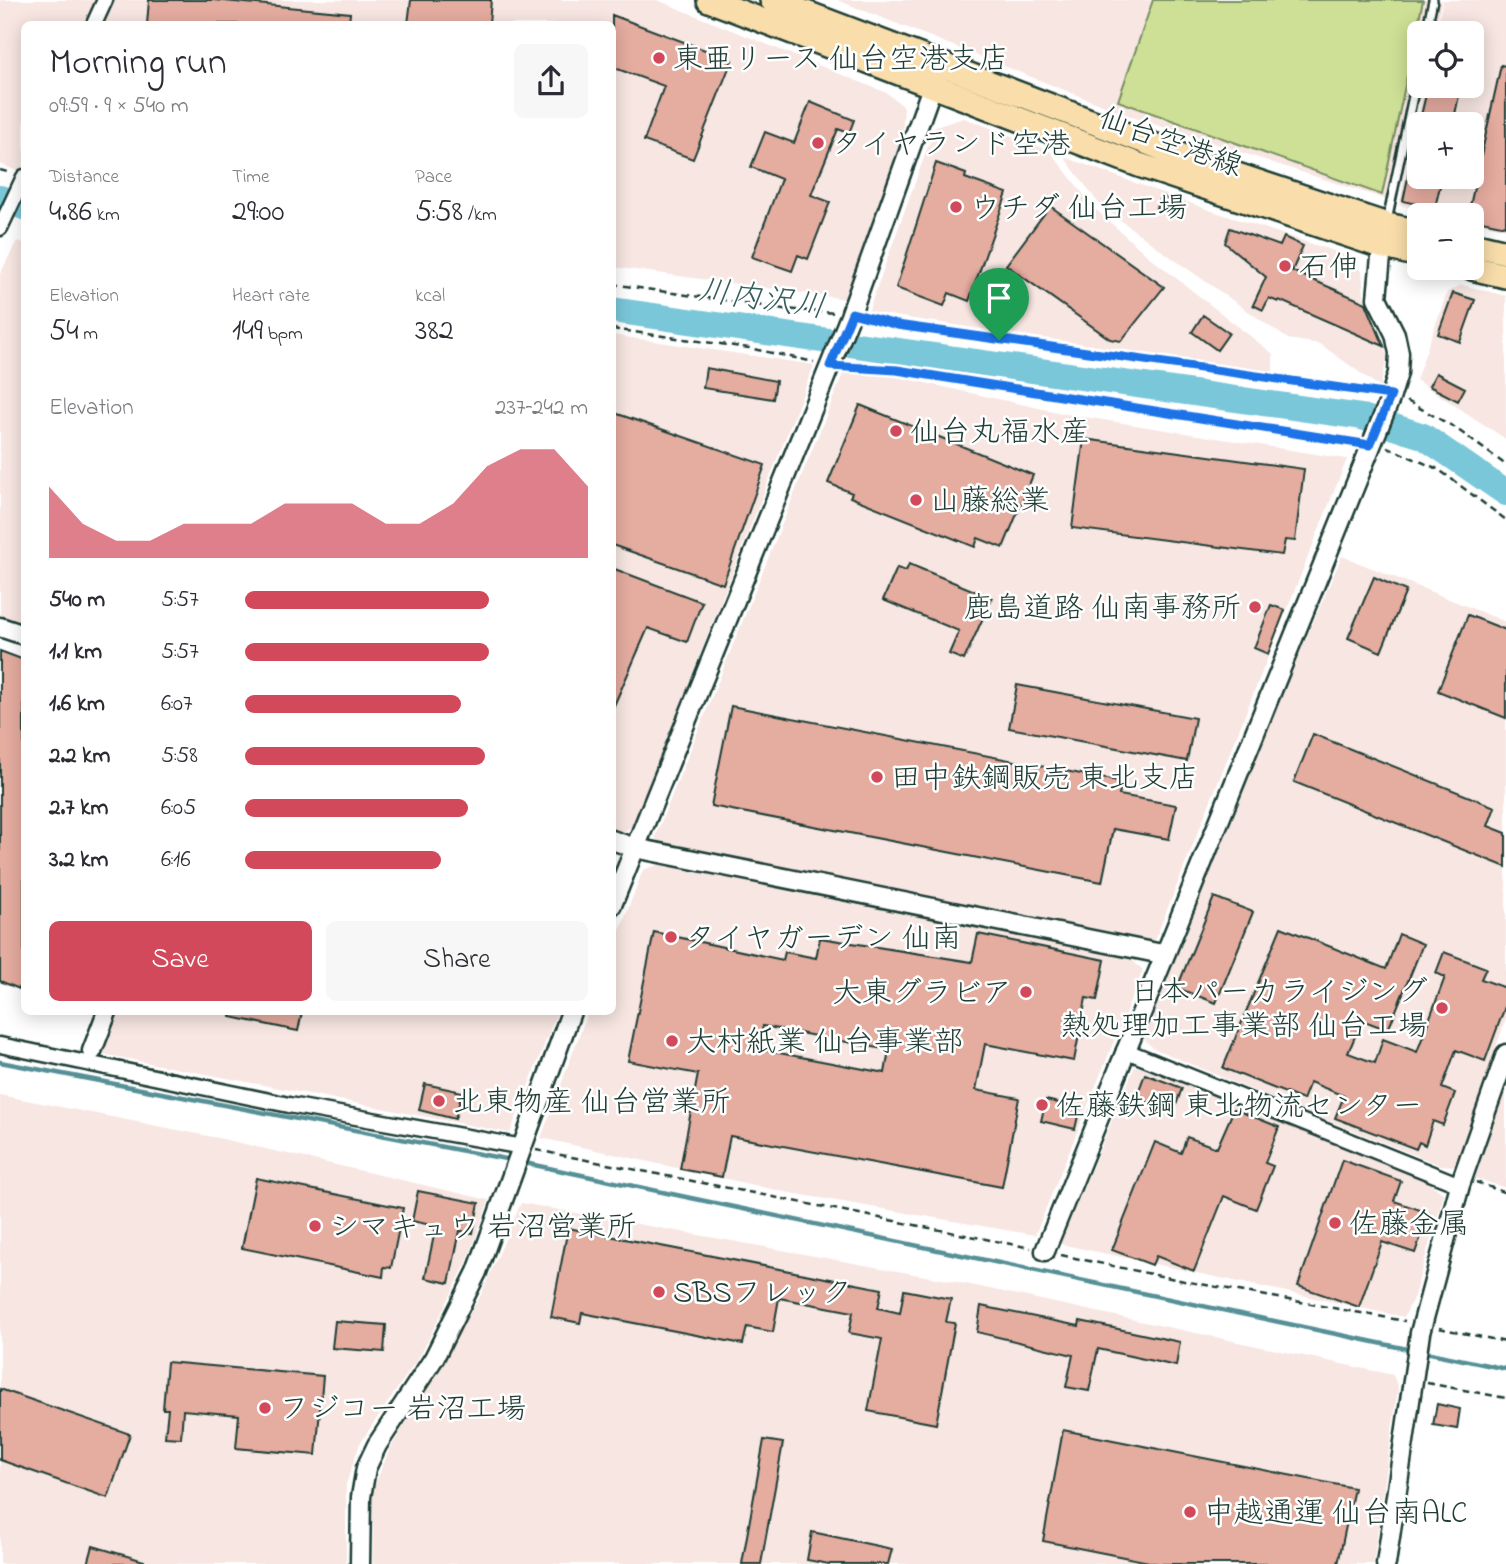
<!DOCTYPE html>
<html lang="en">
<head>
<meta charset="utf-8">
<style>
  :root { --surface:#fff; --page:#f7f7f7; --text:#2b2b33; --muted:#7c7c81; --accent:#d1495b }
  body { margin:0; font-family:"Indie Flower","Klee One",sans-serif; background:var(--page); color:var(--text); height:100vh; display:flex; flex-direction:column; font-size:26px; white-space:nowrap }
  * { box-sizing:border-box; margin:0 }
  p { font-size:23px; color:var(--muted) }
  .icon { flex:none; width:38px; height:38px; fill:none; stroke:currentColor; stroke-width:2; stroke-linecap:round; stroke-linejoin:round }
  .map { position:relative; flex:1; overflow:hidden }
  .drawer { position:absolute; left:21px; top:21px; width:595px; height:994px; display:flex; flex-direction:column; background:var(--surface); border-radius:10px; box-shadow:0 4px 18px #0003 }
  .drawer>* { flex:none }
  .buttons { position:absolute; left:1407px; top:21px; display:grid; gap:14px }
  .buttons a { display:grid; place-items:center; width:77px; height:77px; border-radius:10px; background:var(--surface); box-shadow:0 4px 18px #0003; font-size:35px }
  .pin { position:absolute; display:grid; place-items:center; width:60px; height:60px; color:#fff; margin:-72px -30px; border-radius:50% 50% 50% 0; rotate:-45deg; box-shadow:0 0 7px #0007 }
  .pin .icon { rotate:45deg }
  .round { display:grid; place-items:center; flex:none; width:74px; height:74px; border-radius:10px; background:var(--page) }
  .overview { display:flex; align-items:center; justify-content:space-between; height:119px; padding:0 28px }
  h1 { font-size:38px; font-weight:600; line-height:52px }
  .metrics { display:grid; grid-template-columns:repeat(3,1fr); gap:10px; height:119px; padding:7px 28px }
  .metrics div { display:grid; align-content:center }
  .metrics b { font-size:30px; font-weight:600 }
  .metrics small { font-size:19px; font-weight:400 }
  .metrics p { font-size:19px }
  .chart { height:196px; padding:14px 28px }
  .chart p { display:flex; justify-content:space-between }
  .chart svg { width:100%; height:126px; margin-top:7px; fill:var(--accent); opacity:.7 }
  .action { display:flex; gap:14px; margin-top:auto; padding:14px 28px }
  .action a { flex:1; height:80px; border-radius:10px; background:var(--accent); color:#fff; font-size:28px; font-weight:600; line-height:80px; text-align:center }
  .action a+a { background:var(--page); color:var(--text) }
  ul { padding:0 28px; list-style:none; font-size:23px }
  li { display:grid; grid-template-columns:112px 84px 1fr; align-items:center; height:52px }
  li i { height:18px; border-radius:9px; background:var(--accent) }
  .map>svg:first-child { display:block }
  .built { fill:#f7e6e2; fill-rule:evenodd }
  .green { fill:#cee095; stroke:#768e64; stroke-width:2 }
  .lines { fill:none; stroke-linecap:round; stroke-linejoin:round }
  .stream { stroke:#569097; stroke-width:4.5 }
  .river { stroke:#7ac7d9; stroke-width:26 }
  .building { fill:#e5aca0; stroke:#1f3d34; stroke-width:2; fill-rule:evenodd }
  .service-casing { stroke:#1f3d34; stroke-width:12 }
  .minor-casing { stroke:#1f3d34; stroke-width:19 }
  .tertiary-casing { stroke:#1f3d34; stroke-width:23 }
  .primary-casing { stroke:#1f3d34; stroke-width:28 }
  .path { stroke:#1f3d34; stroke-width:2.5; stroke-dasharray:7 5; stroke-linecap:butt }
  .service { stroke:#fff; stroke-width:7 }
  .minor { stroke:#fff; stroke-width:14 }
  .tertiary { stroke:#fff; stroke-width:18 }
  .primary { stroke:#f9deab; stroke-width:23 }
  .route-casing { stroke:#fff; stroke-width:14 }
  .route { stroke:#1a73e8; stroke-width:9 }
  .poi-dot { fill:#d1495b; stroke:#fff; stroke-width:2.5 }
  .labels { text-anchor:middle; stroke-width:5; stroke-linejoin:round; paint-order:stroke }
  .poi-label { font-size:30px; fill:#1f3d34; stroke:#fff; text-anchor:start }
  .street-label { font-size:30px; fill:#1f3d34; stroke:#fff }
  .water-label { font-size:32px; font-style:italic; fill:#36605d; stroke:#fff }
</style>
</head>
<body>
<div class="map">
<svg width="1506" height="1564" viewBox="0 0 1506 1564">
  <rect width="100%" height="100%" fill="#fff"/>
  <filter id="ink" filterUnits="userSpaceOnUse"><feTurbulence type="fractalNoise" baseFrequency=".0143" numOctaves="2"/><feDisplacementMap in="SourceGraphic" scale="14" xChannelSelector="R" yChannelSelector="G"/><feConvolveMatrix kernelMatrix="1 2 1 2 8 2 1 2 1" color-interpolation-filters="sRGB"/></filter>
  <g filter="url(#ink)">
    <!-- built -->
    <path class="built" d="M0 0H99L88 24H24V163L20 172 0 164Z
      M111 0H657L887 93 904 107 902 139 846 299 613 267 612 24H100Z
      M837 0H1442L1434 33H1419V86H1423L1397 203 1135 118Z
      M1443 0H1506V229L1472 221V215H1445L1399 205 1425 86H1472V33H1436ZM1419 124H1472V177H1419Z
      M964 118 1049 150 1095 209 1148 256 1273 354V372L868 312 935 127Z
      M1064 157 1209 210 1349 256 1362 272 1364 297 1384 343 1387 358 1380 387 1320 344 1288 339 1165 253 1100 205Z
      M17 241 24 243V624L0 615V274Z
      M1462 285 1506 296V439L1416 380 1447 292Z
      M612 335 814 365 633 825 624 832 612 828Z
      M845 369 880 373 1066 414 1347 459 1155 940 1142 942 663 848 655 837Z
      M1342 556 1506 622V1018L1456 1166 1440 1165 1261 1094 1153 1048 1144 1039 1270 722Z
      M661 864 1125 954 1143 970 1035 1235 785 1192 541 1138 588 1012H612L613 948 643 870Z
      M113 1012H557L510 1133 97 1053Z
      M1135 1066 1179 1080 1421 1177 1444 1194 1414 1296 1404 1317 1060 1244Z
      M1506 1085V1188L1475 1178Z
      M0 1095 218 1138 489 1200 467 1262 421 1354 360 1443 346 1484V1564H0Z
      M521 1203 947 1280 1393 1375 1398 1388 1373 1564H373V1489L389 1451 481 1295Z"/>
    <!-- green -->
    <path class="green" d="M1153 0H1423L1382 195 1118 101Z"/>
    <g class="lines">
      <!-- stream -->
      <path class="stream" d="M0 1062 511 1160
        M520 1162 1412 1350
        M1421 1351 1506 1369"/>
      <!-- river -->
      <path class="river" d="M0 198 24 207
        M612 310 1362 417 1423 436 1506 493"/>
    </g>
    <!-- building -->
    <path class="building" d="M149 0H214L350 13 349 24H147Z
      M411 0H491L489 24H408Z
      M612 15 732 60 693 159 644 141 664 86 612 67Z
      M1501 65 1506 66V226L1472 219V215H1468Z
      M1428 86H1461L1453 124H1419Z
      M810 102 854 120 849 133 838 129 811 195 830 202 808 259 798 255 792 271 752 257 781 179 751 167 765 132 794 143Z
      M1414 149 1419 150V177H1442L1435 208 1403 201Z
      M936 163 966 174 965 178 1007 193 969 301 949 293 944 306 896 288Z
      M1161 196 1184 206 1179 217 1156 208Z
      M1050 206 1164 287 1121 341 1110 339 1006 265Z
      M1230 228 1280 246 1284 237 1303 246 1292 271 1366 303 1384 346 1279 300 1278 302 1269 298 1263 310 1253 305 1266 277 1225 243Z
      M1453 293 1475 300 1460 342 1438 334Z
      M1203 315 1229 333 1217 350 1192 332Z
      M706 368 776 381 773 399 703 388Z
      M1436 373 1465 388 1458 401 1429 386Z
      M860 405 1033 475 1003 548 978 538 975 547 850 497 852 493 828 483Z
      M612 412 765 465 723 584 612 545Z
      M1084 439 1304 469 1295 541 1285 540 1282 555 1072 528Z
      M909 564 992 598 964 660 949 654 959 631 883 600 897 568 906 571Z
      M612 568 702 602 687 642 648 628 612 710Z
      M1374 577 1406 591 1381 652 1348 638Z
      M1271 605 1285 610 1268 654 1254 648Z
      M1468 615 1506 630V718L1438 691Z
      M0 651 24 660V991L0 981Z
      M1017 685 1195 718 1187 761 1009 728Z
      M731 706 1122 782 1119 795 1176 805 1169 839 1113 829 1102 882 711 806Z
      M1313 734 1495 807 1488 826 1506 833V867L1294 782Z
      M1214 897 1253 912 1216 1003 1177 988Z
      M1281 927 1386 969 1399 934 1423 944 1388 1030 1362 1020 1348 1053 1375 1063 1383 1039 1417 1052 1445 977 1436 973 1444 952 1486 968 1481 979 1506 988V1004L1485 1061 1456 1050 1442 1088 1455 1093 1443 1125 1433 1121 1425 1145 1419 1142 1416 1149 1335 1118 1344 1096 1310 1082 1303 1100 1223 1068Z
      M654 932 783 960 785 952 816 958 820 938 972 962 978 934 1105 960 1097 1000 1086 998 1074 1061 985 1044 976 1090 1019 1098 1002 1187 730 1136 722 1177 680 1169 698 1074 628 1061ZM763 1026 889 1050 885 1073 758 1049Z
      M232 1012H302L298 1031 231 1017Z
      M1145 1074 1182 1088 1174 1111 1136 1098Z
      M425 1084 462 1092 455 1119 419 1110Z
      M1046 1100 1080 1108 1075 1129 1041 1121Z
      M1234 1109 1279 1127 1265 1163 1273 1166 1256 1209 1224 1196 1194 1271 1156 1256 1152 1265 1112 1250 1155 1142 1181 1153 1187 1137 1217 1148Z
      M1342 1160 1401 1181 1394 1201 1429 1213 1415 1253 1382 1242 1359 1307 1298 1286Z
      M256 1178 403 1208 391 1268 384 1267 383 1277 242 1248Z
      M418 1191 479 1203 473 1233 460 1231 449 1283 425 1278 436 1226 412 1221Z
      M568 1228 882 1289 878 1308 900 1313 904 1290 951 1299 946 1322 955 1323 936 1424 868 1411 882 1339 849 1333 853 1312 779 1298 773 1332 747 1327 743 1344 582 1313 580 1323 551 1317Z
      M981 1306 1079 1326 1080 1321 1180 1342 1176 1366 1098 1349 1089 1391 1066 1387 1073 1355 977 1332Z
      M335 1321 386 1325 384 1352 332 1348Z
      M167 1362 323 1376 316 1455 236 1448 239 1415 183 1410 181 1438 165 1437 168 1409H163Z
      M0 1389 130 1434 108 1498 0 1460Z
      M1437 1404 1460 1409 1457 1429 1433 1425Z
      M1063 1430 1354 1488 1338 1564H1159L1043 1541Z
      M764 1440 783 1443 761 1564H742Z
      M812 1532 892 1549 888 1564H829L807 1560Z
      M93 1546 144 1561V1564H88Z"/>
    <g class="lines">
      <defs>
        <path id="service" d="M1426 33 1433 0
          M1387 221 1419 67"/>
        <path id="minor" d="M94 24 105 0
          M0 228 24 177
          M0 1045 289 1105 523 1147
          M1124 1050 1460 1185"/>
        <path id="tertiary" d="M0 627 24 635
          M612 840 635 848 1162 954
          M612 905 850 316 940 65
          M92 1051 107 1012
          M1045 1251 1390 399 1398 373 1399 353 1395 334 1377 298 1383 236
          M360 1564 361 1497 366 1468 377 1445 434 1358 477 1272 571 1012
          M1386 1564 1420 1333 1460 1185 1506 1054"/>
        <path id="primary" d="M709 0 1139 165 1381 246 1419 255
          M772 0 1198 162 1387 225 1419 232
          M1472 244 1506 252
          M1472 268 1506 276"/>
      </defs>
      <!-- service casing -->
      <use href="#service" class="service-casing"/>
      <!-- minor casing -->
      <use href="#minor" class="minor-casing"/>
      <!-- tertiary casing -->
      <use href="#tertiary" class="tertiary-casing"/>
      <!-- primary casing -->
      <use href="#primary" class="primary-casing"/>
      <!-- path -->
      <path class="path" d="M0 170 11 173
        M612 284 783 309 835 313
        M865 317 897 325 1333 389 1374 392
        M612 329 749 348 814 362
        M848 365 897 370 1357 443
        M1407 401 1454 427 1506 465
        M1387 447 1438 469 1506 520
        M536 1150 1031 1248
        M1476 1182 1506 1193
        M1061 1255 1184 1281 1405 1321
        M1439 1328 1506 1342
        M1427 1383 1506 1398"/>
      <!-- service -->
      <use href="#service" class="service"/>
      <!-- minor -->
      <use href="#minor" class="minor"/>
      <!-- tertiary -->
      <use href="#tertiary" class="tertiary"/>
      <!-- primary -->
      <use href="#primary" class="primary"/>
    </g>
  </g>
  <g class="lines" filter="url(#ink)">
    <defs>
      <path id="route" d="M852 313 897 325 1391 395 1370 445 897 370 830 366Z"/>
    </defs>
    <!-- route casing -->
    <use href="#route" class="route-casing"/>
    <!-- route -->
    <use href="#route" class="route"/>
  </g>
  <!-- markers -->
  <g class="poi-dot">
    <circle cx="659" cy="58" r="7"/>
    <circle cx="818" cy="143" r="7"/>
    <circle cx="956" cy="207" r="7"/>
    <circle cx="1285" cy="266" r="7"/>
    <circle cx="896" cy="431" r="7"/>
    <circle cx="916" cy="500" r="7"/>
    <circle cx="1255" cy="607" r="7"/>
    <circle cx="877" cy="777" r="7"/>
    <circle cx="671" cy="937" r="7"/>
    <circle cx="1026" cy="992" r="7"/>
    <circle cx="1442" cy="1008" r="7"/>
    <circle cx="672" cy="1041" r="7"/>
    <circle cx="439" cy="1101" r="7"/>
    <circle cx="1042" cy="1105" r="7"/>
    <circle cx="1335" cy="1223" r="7"/>
    <circle cx="315" cy="1226" r="7"/>
    <circle cx="659" cy="1292" r="7"/>
    <circle cx="265" cy="1408" r="7"/>
    <circle cx="1190" cy="1512" r="7"/>
  </g>
  <g class="labels">
    <!-- poi labels -->
    <g class="poi-label">
      <text x="673" y="68">東亜リース 仙台空港支店</text>
      <text x="832" y="153">タイヤランド空港</text>
      <text x="970" y="217">ウチダ 仙台工場</text>
      <text x="1299" y="276">石伸</text>
      <text x="910" y="441">仙台丸福水産</text>
      <text x="930" y="510">山藤総業</text>
      <text x="1241" y="617" text-anchor="end">鹿島道路 仙南事務所</text>
      <text x="891" y="787">田中鉄鋼販売 東北支店</text>
      <text x="685" y="947">タイヤガーデン 仙南</text>
      <text x="1428" y="1001" text-anchor="end">日本パーカライジング<tspan x="1428" dy="34">熱処理加工事業部 仙台工場</tspan></text>
      <text x="1012" y="1002" text-anchor="end">大東グラビア</text>
      <text x="686" y="1051">大村紙業 仙台事業部</text>
      <text x="453" y="1111">北東物産 仙台営業所</text>
      <text x="1056" y="1115">佐藤鉄鋼 東北物流センター</text>
      <text x="1349" y="1233">佐藤金属</text>
      <text x="329" y="1236">シマキュウ 岩沼営業所</text>
      <text x="673" y="1302">SBSフレック</text>
      <text x="279" y="1418">フジコー 岩沼工場</text>
      <text x="1204" y="1522">中越通運 仙台南ALC</text>
    </g>
    <!-- street labels -->
    <g class="street-label">
      <text transform="translate(1171 141) rotate(20)" y="10">仙台空港線</text>
    </g>
    <!-- water labels -->
    <g class="water-label">
      <text transform="translate(762 297) rotate(8)" y="11">川内沢川</text>
    </g>
  </g>
</svg>
<div class="buttons">
<a><svg class="icon" aria-label="locate" viewBox="0 0 24 24"><circle cx="12" cy="12" r="6"/><path d="M12 2v4M12 18v4M2 12h4M18 12h4"/></svg></a>
<a>+</a>
<a>−</a>
</div>
<div class="pin" style="left:999px;top:340px;background:#1e9e55"><svg class="icon" aria-label="arrive" viewBox="0 0 24 24"><path d="M6 21V4h12l-3 4 3 4H6"/></svg></div>
<section class="drawer">
<div class="overview"><div><h1>Morning run</h1><p>09:59 · 9 × 540 m</p></div><a class="round"><svg class="icon" aria-label="share" viewBox="0 0 24 24"><path d="M12 15V3M7 8l5-5 5 5M5 13v7h14v-7"/></svg></a></div>
<div class="metrics">
<div><p>Distance</p><b>4.86<small> km</small></b></div>
<div><p>Time</p><b>29:00</b></div>
<div><p>Pace</p><b>5:58<small> /km</small></b></div>
</div>
<div class="metrics">
<div><p>Elevation</p><b>54<small> m</small></b></div>
<div><p>Heart rate</p><b>149<small> bpm</small></b></div>
<div><p>kcal</p><b>382</b></div>
</div>
<div class="chart"><p><span>Elevation</span>237–242 m</p>
<svg viewBox="0 0 160 44" preserveAspectRatio="none"><path d="M0 44V19L10 32L20 38L30 38L40 32L50 32L60 32L70 25L80 25L90 25L100 32L110 32L120 25L130 12L140 6L150 6L160 19V44z"/></svg>
</div>
<ul>
<li><b>540 m</b>5:57<i style="width:71%"></i></li>
<li><b>1.1 km</b>5:57<i style="width:71%"></i></li>
<li><b>1.6 km</b>6:07<i style="width:63%"></i></li>
<li><b>2.2 km</b>5:58<i style="width:70%"></i></li>
<li><b>2.7 km</b>6:05<i style="width:65%"></i></li>
<li><b>3.2 km</b>6:16<i style="width:57%"></i></li>
</ul>
<div class="action"><a>Save</a><a>Share</a></div>
</section>
</div>
</body>
</html>
